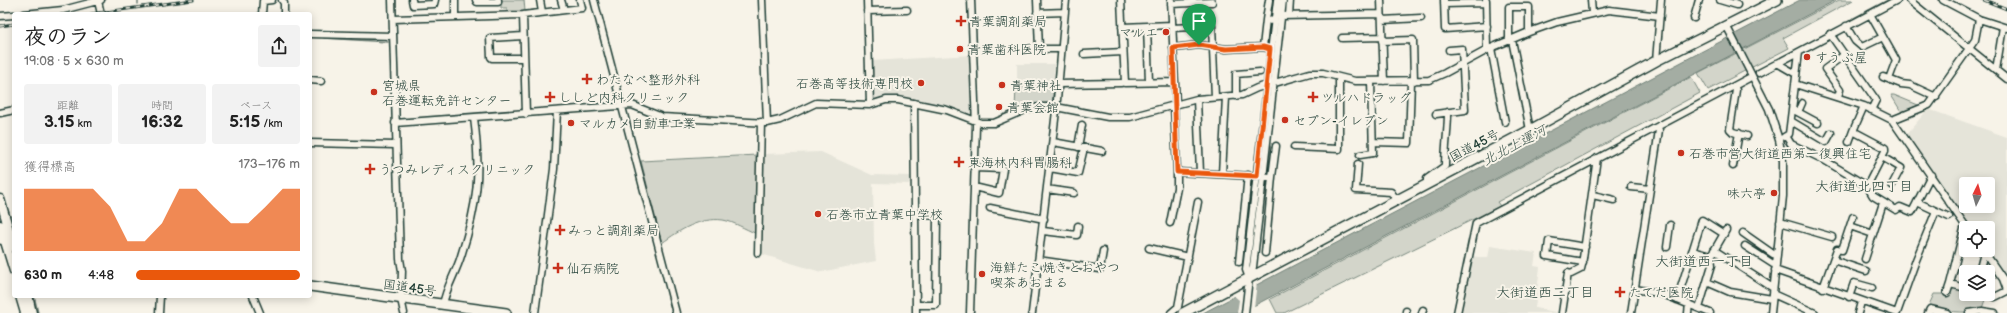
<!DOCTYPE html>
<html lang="ja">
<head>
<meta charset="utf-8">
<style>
  :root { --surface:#fff; --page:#f2f2f2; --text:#222; --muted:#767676; --accent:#ea580c }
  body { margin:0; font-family:"Balsamiq Sans","Klee One",sans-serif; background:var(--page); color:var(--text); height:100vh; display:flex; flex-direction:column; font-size:15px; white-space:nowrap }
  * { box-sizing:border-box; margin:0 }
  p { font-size:13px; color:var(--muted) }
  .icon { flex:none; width:22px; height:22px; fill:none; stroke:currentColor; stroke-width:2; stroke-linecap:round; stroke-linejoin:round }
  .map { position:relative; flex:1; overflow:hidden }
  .panel { position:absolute; left:12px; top:12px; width:300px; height:286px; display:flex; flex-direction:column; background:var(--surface); border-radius:4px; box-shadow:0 2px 10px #0003 }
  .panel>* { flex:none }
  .needle { width:26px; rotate:5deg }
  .fabs { position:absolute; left:1959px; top:177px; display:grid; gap:8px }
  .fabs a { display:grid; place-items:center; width:36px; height:36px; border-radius:4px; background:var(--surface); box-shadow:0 2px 10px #0003; font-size:20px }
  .pin { position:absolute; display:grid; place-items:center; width:34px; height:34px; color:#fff; margin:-41px -17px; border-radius:50% 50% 50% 0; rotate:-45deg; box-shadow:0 0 4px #0007 }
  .pin .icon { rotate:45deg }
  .round { display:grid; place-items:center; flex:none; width:42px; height:42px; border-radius:4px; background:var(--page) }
  .head { display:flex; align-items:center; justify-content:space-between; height:68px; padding:0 12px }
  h1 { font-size:22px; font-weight:600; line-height:30px }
  .figures { display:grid; grid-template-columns:repeat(3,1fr); gap:6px; height:68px; padding:4px 12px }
  .figures div { display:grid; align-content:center; border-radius:4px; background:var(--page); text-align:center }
  .figures b { font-size:17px; font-weight:600 }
  .figures small { font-size:11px; font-weight:400 }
  .figures p { font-size:11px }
  .chart { height:112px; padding:8px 12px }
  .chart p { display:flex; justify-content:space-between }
  .chart svg { width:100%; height:72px; margin-top:4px; fill:var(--accent); opacity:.7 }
  ul { padding:0 12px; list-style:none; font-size:13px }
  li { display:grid; grid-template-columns:64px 48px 1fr; align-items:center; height:30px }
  li i { height:10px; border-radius:5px; background:var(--accent) }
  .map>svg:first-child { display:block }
  .built { fill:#e5e4d9; fill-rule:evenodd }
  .green { fill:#d3d5ca; stroke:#79897f }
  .water { fill:#a4ada3; stroke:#6f8077 }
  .pier { fill:#f7f3e8 }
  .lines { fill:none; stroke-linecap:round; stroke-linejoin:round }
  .stream { stroke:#6f8077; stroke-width:1.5 }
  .minor-casing { stroke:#1f3d34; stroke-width:9 }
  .major-casing { stroke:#1f3d34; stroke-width:11 }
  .highway-casing { stroke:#1f3d34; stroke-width:12 }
  .minor { stroke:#f7f3e8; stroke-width:6 }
  .major { stroke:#f7f3e8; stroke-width:8 }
  .highway { stroke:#f7f3e8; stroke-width:9 }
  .rail-casing { stroke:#1f3d34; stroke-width:3 }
  .rail { stroke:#f7f3e8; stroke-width:1.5; stroke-dasharray:4.5; stroke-linecap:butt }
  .route-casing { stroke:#fff; stroke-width:8 }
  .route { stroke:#ea580c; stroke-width:5 }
  .poi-dot { fill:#c8321e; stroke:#f7f3e8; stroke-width:1.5 }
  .labels { text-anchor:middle; stroke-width:4; stroke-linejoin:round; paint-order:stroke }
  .poi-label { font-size:13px; fill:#1f3d34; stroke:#f7f3e8; text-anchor:start }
  .street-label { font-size:13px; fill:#1f3d34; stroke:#f7f3e8 }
  .water-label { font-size:14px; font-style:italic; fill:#405950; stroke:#f7f3e8 }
  .neighbourhood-label { font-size:14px; fill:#1f3d34; stroke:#f7f3e8 }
</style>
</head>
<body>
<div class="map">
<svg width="2007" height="313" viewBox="0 0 2007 313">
  <rect width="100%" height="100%" fill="#f7f3e8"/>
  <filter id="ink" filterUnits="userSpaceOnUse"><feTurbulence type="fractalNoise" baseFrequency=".025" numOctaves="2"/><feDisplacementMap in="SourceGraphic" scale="8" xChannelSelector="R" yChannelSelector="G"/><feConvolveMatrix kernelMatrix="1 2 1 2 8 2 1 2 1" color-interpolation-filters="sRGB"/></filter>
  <g filter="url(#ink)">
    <!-- built -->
    <path class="built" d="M971 55 972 116 912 98 888 97 872 101V61Z
      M1017 64H1055L1054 81 1017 80Z
      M1928 109 2007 137V280L1986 250H1988V228H1970L1906 135ZM1966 184H1988V206H1966Z
      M821 152 872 175 911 176V184L873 183 874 244 876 261 821 272 761 254 764 154Z
      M1490 246 1536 253 1534 266 1540 267 1535 308 1560 313H1458L1470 256 1488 258Z"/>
    <!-- green -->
    <path class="green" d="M501 0H524L525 11 507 12V8H501Z
      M1839 0H1853L1783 38 1789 48 1708 90 1698 73Z
      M1691 77 1700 93 1497 202 1500 206 1284 313H1277L1270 299Z
      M1016 86H1054L1052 103 1034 104 1015 110Z
      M1891 95H1894L1923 107 1902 113Z
      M757 155 755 233C745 229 734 222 723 220 700 217 680 230 662 243L641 161Z
      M1953 287 1966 290V294H1978L1986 297 1981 311C1962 313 1946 313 1929 305L1934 294H1949L1950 288Z"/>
    <!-- water -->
    <path class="water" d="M1800 0H1836L1240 313H1203Z"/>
    <!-- pier -->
    <path class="pier" d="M1257 282 1254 308 1244 313H1237L1239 300 1233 295Z"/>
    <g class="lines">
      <!-- stream -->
      <path class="stream" d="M138 0V4
        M396 0V16
        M1854 18 1888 0
        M396 20 399 120
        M324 38 388 42
        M399 124 400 148
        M34 296 38 313"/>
      <defs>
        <path id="minor" d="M282 0 284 3V14
          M392 0 400 259 402 271 401 299 404 313
          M412 0 413 5 434 4 435 0
          M455 0V17
          M476 0 477 2H498V0
          M540 0 542 12
          M561 0 564 10
          M594 0 676 313
          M762 0 767 123
          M867 0 870 105
          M1037 0 1039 49H1061
          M1121 0 1125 83 1174 82
          M1171 0 1176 104
          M1269 0 1266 20 1275 21
          M1381 0 1384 81
          M1444 0 1445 29 1487 26
          M1486 0 1487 50
          M1591 0 1592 13
          M1720 0 1737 5
          M1909 0 2007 79
          M1943 0 1979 19
          M98 1 101 14
          M1171 4 1212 2
          M1444 4 1486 3
          M867 11 907 10
          M1037 13 1065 12
          M24 14 63 10 101 0
          M262 14 263 1 272 0
          M1870 14 1896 60 1889 79
          M523 15 526 114
          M0 16 14 15
          M1281 16 1381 14
          M1289 16 1290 0
          M1694 18 1699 0
          M393 19 523 15 582 8 580 0
          M1382 20 1421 18
          M1726 25 1769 109 1779 140 1783 161V196L1771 313
          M1147 26 1149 82
          M1846 26 1855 41 1862 47 1883 37
          M1122 27 1172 25
          M1172 28 1212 26 1215 97
          M310 34 393 36
          M1830 34 1876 100 1871 110
          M523 36 490 38 491 57 492 58H524
          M1342 38 1382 37
          M1512 40 1530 130
          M1382 41 1413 40 1414 81
          M1509 41V7H1529V32
          M1263 47 1266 20
          M1173 48 1199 45 1226 49 1263 47 1270 49
          M1491 48 1505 122
          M1084 54 1123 52
          M1656 61 1661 0
          M1777 63 1796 74
          M1996 70 2003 27
          M1759 73 1897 0
          M1883 77 1901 84 1910 85 1936 97
          M310 80 321 81
          M1058 84 1121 83
          M1795 84 1864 106 1892 120 1967 228
          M1734 86 1736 90 1730 129 1733 132 1747 136
          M1236 96V74L1260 72
          M1838 96 1840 90 1825 69 1844 55
          M1197 99 1200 173
          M914 103 916 313
          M1864 106 1853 131 1885 148V151L1867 186
          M1792 109 1818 123
          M1798 112 1802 103
          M0 113 14 110
          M1436 114 1465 110 1462 49 1449 50
          M1892 120 1929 105 1975 40 1979 19 2007 28
          M1791 121 1826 142 1831 133
          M395 123 632 105 662 117 767 123 780 120 816 103 870 105 886 100H898L947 110 981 123H994L1027 109 1041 107H1056L1108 117H1130L1197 99 1242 95 1257 88 1310 73H1323L1355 81 1429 80 1445 73 1491 48 1529 32 1557 22 1609 10 1660 16
          M1786 136 1791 144 1824 160 1867 186 1873 196 1896 210 1900 207 1912 212 1931 175
          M1784 137 1789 134 1799 52
          M1053 142 1102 151
          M1373 142 1409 143 1411 81
          M1849 142 1853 131
          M310 143 395 145
          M1078 147 1082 125
          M1294 147 1339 149V78
          M1360 155 1373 153 1371 82
          M1882 157 1901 168 1892 185
          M1358 164 1356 190 1391 192 1397 201
          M1733 166 1739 133
          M1050 168 1078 173 1084 148
          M1177 172 1272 177 1265 253
          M1222 174 1226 97
          M1272 177 1276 146
          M1427 184V179L1445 166C1445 147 1448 131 1448 112
          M974 187 999 193 1003 169 974 168
          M1631 187 1650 189
          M1047 189 1074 193
          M1593 195 1614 200
          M1917 202 1949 217
          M990 208 1044 219
          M1780 222 1832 237
          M1170 223 1177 188V172L1174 105
          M1965 225 1950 284 1966 288
          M1850 226 1873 234 1865 259
          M1043 231 1077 235 1078 226
          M1743 233 1773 254 1777 255
          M1873 234 1883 203
          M1745 246 1773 264 1776 265
          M1667 247 1670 225
          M1149 248 1188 257
          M1714 250 1773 288
          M1983 250 2003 279 2007 290
          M1692 251 1711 256
          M758 253 761 122
          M1038 260 1100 269 1103 251
          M1833 260 1866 271
          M1239 262 1248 175
          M1583 262 1547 256 1549 241 1585 247
          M1775 270 1897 313 1916 260 1936 211
          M1979 272 1984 253
          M1249 278 1246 270 1277 0
          M1707 282 1730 292 1772 299
          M1823 288 1837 249 1842 250 1853 217
          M1635 289 1663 294 1710 313
          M1947 293 1950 284
          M1773 294 1815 313
          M1985 294 1995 297 2007 291
          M253 296 260 313
          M1849 297 1854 283 1872 288
          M1677 300 1702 220 1724 234
          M443 305C446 287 456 273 461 256 478 204 481 172 474 118
          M916 305H936L937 216 916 214
          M1699 308 1712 265 1711 256 1726 230
          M159 313 160 296
          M535 313 554 169 557 111
          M970 313 976 126 971 0
          M1032 313 1056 111 1066 0
          M1171 313 1178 307 1198 202
          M1245 313 1249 278 1253 267 1283 0
          M1406 313V311
          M1422 313 1423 310
          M1457 313 1476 223 1749 78
          M1562 313 1568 273 1571 274 1581 269 1582 265 1597 158
          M1631 313 1659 130 1657 127
          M1688 313 1689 304
          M1858 313 1861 302
          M1928 313 1930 309 1947 313
          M1969 313 1982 311 1995 313"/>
        <path id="major" d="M0 199 14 247
          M0 225 14 271
          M20 296 25 313
          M28 296 32 313"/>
        <path id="highway" d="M0 239 14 241
          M310 286 506 313
          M1183 313 1530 130 1656 61 1777 0"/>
      </defs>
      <!-- minor casing -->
      <use href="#minor" class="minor-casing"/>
      <!-- major casing -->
      <use href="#major" class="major-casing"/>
      <!-- highway casing -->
      <use href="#highway" class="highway-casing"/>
      <!-- minor -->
      <use href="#minor" class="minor"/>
      <!-- major -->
      <use href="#major" class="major"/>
      <!-- highway -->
      <use href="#highway" class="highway"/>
      <defs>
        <path id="rail" d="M1984 0 2007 9
          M91 14 193 0
          M0 26 14 24"/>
      </defs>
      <!-- rail casing -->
      <use href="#rail" class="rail-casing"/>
      <!-- rail -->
      <use href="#rail" class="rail"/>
    </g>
  </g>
  <g class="lines" filter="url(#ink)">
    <defs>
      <path id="route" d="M1199 45 1226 49 1263 47 1270 49 1257 176 1177 172 1173 48Z"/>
    </defs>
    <!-- route casing -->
    <use href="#route" class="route-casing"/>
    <!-- route -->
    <use href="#route" class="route"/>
  </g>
  <!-- markers -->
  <g class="poi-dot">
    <path d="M959 15h4v4h4v4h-4v4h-4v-4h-4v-4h4z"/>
    <circle cx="1166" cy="32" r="4"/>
    <circle cx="960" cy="49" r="4"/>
    <circle cx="1807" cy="57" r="4"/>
    <path d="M585 73h4v4h4v4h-4v4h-4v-4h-4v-4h4z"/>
    <circle cx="921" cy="83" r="4"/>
    <circle cx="1002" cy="85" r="4"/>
    <circle cx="374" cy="92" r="4"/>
    <path d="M548 91h4v4h4v4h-4v4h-4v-4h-4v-4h4z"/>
    <path d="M1311 91h4v4h4v4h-4v4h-4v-4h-4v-4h4z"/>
    <circle cx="999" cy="107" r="4"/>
    <circle cx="1285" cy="120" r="4"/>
    <circle cx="571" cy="123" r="4"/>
    <circle cx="1681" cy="153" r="4"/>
    <path d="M957 156h4v4h4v4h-4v4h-4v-4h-4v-4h4z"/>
    <path d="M368 163h4v4h4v4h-4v4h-4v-4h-4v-4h4z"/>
    <circle cx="1774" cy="193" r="4"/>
    <circle cx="818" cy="214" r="4"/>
    <path d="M558 224h4v4h4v4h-4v4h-4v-4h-4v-4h4z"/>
    <path d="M556 262h4v4h4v4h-4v4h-4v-4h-4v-4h4z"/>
    <circle cx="982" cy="274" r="4"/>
    <path d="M1618 286h4v4h4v4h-4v4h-4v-4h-4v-4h4z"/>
  </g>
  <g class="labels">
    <!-- poi labels -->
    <g class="poi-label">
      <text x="969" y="26">青葉調剤薬局</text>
      <text x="1158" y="37" text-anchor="end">マルエ</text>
      <text x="968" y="54">青葉歯科医院</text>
      <text x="1815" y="62">すうぷ屋</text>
      <text x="596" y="84">わたなべ整形外科</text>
      <text x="913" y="88" text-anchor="end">石巻高等技術専門校</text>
      <text x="382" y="90">宮城県<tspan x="382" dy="15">石巻運転免許センター</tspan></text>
      <text x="1010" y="90">青葉神社</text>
      <text x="559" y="102">ししど内科クリニック</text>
      <text x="1321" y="102">ツルハドラッグ</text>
      <text x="1007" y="112">青葉会館</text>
      <text x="1293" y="125">セブン-イレブン</text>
      <text x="579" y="128">マルカメ自動車工業</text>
      <text x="1689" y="158">石巻市営大街道西第一復興住宅</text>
      <text x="968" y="167">東海林内科胃腸科</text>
      <text x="379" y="174">うつみレディスクリニック</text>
      <text x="1766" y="198" text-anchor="end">味六亭</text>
      <text x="826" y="219">石巻市立青葉中学校</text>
      <text x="568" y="235">みっと調剤薬局</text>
      <text x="990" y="272">海鮮たこ焼きとおやつ<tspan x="990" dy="15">喫茶あおまる</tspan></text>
      <text x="567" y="273">仙石病院</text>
      <text x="1629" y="297">たてだ医院</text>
    </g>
    <!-- street labels -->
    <g class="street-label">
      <text transform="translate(1474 145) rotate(-28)" y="5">国道45号</text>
      <text transform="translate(410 287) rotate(8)" y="5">国道45号</text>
    </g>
    <!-- water labels -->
    <g class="water-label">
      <text transform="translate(1514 145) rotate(-28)" y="5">北北上運河</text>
    </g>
    <!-- neighbourhood labels -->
    <g class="neighbourhood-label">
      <text x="1864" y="191">大街道北四丁目</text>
      <text x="1704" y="266">大街道西一丁目</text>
      <text x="1545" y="297">大街道西二丁目</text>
    </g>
  </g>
</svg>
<div class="fabs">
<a><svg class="needle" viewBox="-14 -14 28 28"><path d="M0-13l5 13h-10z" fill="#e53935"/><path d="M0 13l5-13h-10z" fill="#767676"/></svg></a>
<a><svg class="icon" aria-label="locate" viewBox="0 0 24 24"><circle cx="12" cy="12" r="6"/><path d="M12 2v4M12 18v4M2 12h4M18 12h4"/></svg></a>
<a><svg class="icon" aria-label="layers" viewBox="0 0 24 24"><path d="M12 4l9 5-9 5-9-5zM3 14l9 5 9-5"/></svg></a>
</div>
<div class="pin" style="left:1199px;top:45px;background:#1e9e55"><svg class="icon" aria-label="arrive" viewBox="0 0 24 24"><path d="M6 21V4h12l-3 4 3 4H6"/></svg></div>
<section class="panel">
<div class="head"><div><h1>夜のラン</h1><p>19:08 · 5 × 630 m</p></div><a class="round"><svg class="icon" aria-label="share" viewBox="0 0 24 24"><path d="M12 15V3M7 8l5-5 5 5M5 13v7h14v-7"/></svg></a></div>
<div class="figures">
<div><p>距離</p><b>3.15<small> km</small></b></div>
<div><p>時間</p><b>16:32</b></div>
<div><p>ペース</p><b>5:15<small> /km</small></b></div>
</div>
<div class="chart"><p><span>獲得標高</span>173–176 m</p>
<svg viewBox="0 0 160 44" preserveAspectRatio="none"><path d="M0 44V6L10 6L20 6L30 6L40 6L50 17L60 38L70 38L80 27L90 6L100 6L110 17L120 27L130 27L140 17L150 6L160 6V44z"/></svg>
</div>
<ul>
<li><b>630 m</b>4:48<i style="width:100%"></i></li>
</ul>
</section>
</div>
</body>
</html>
